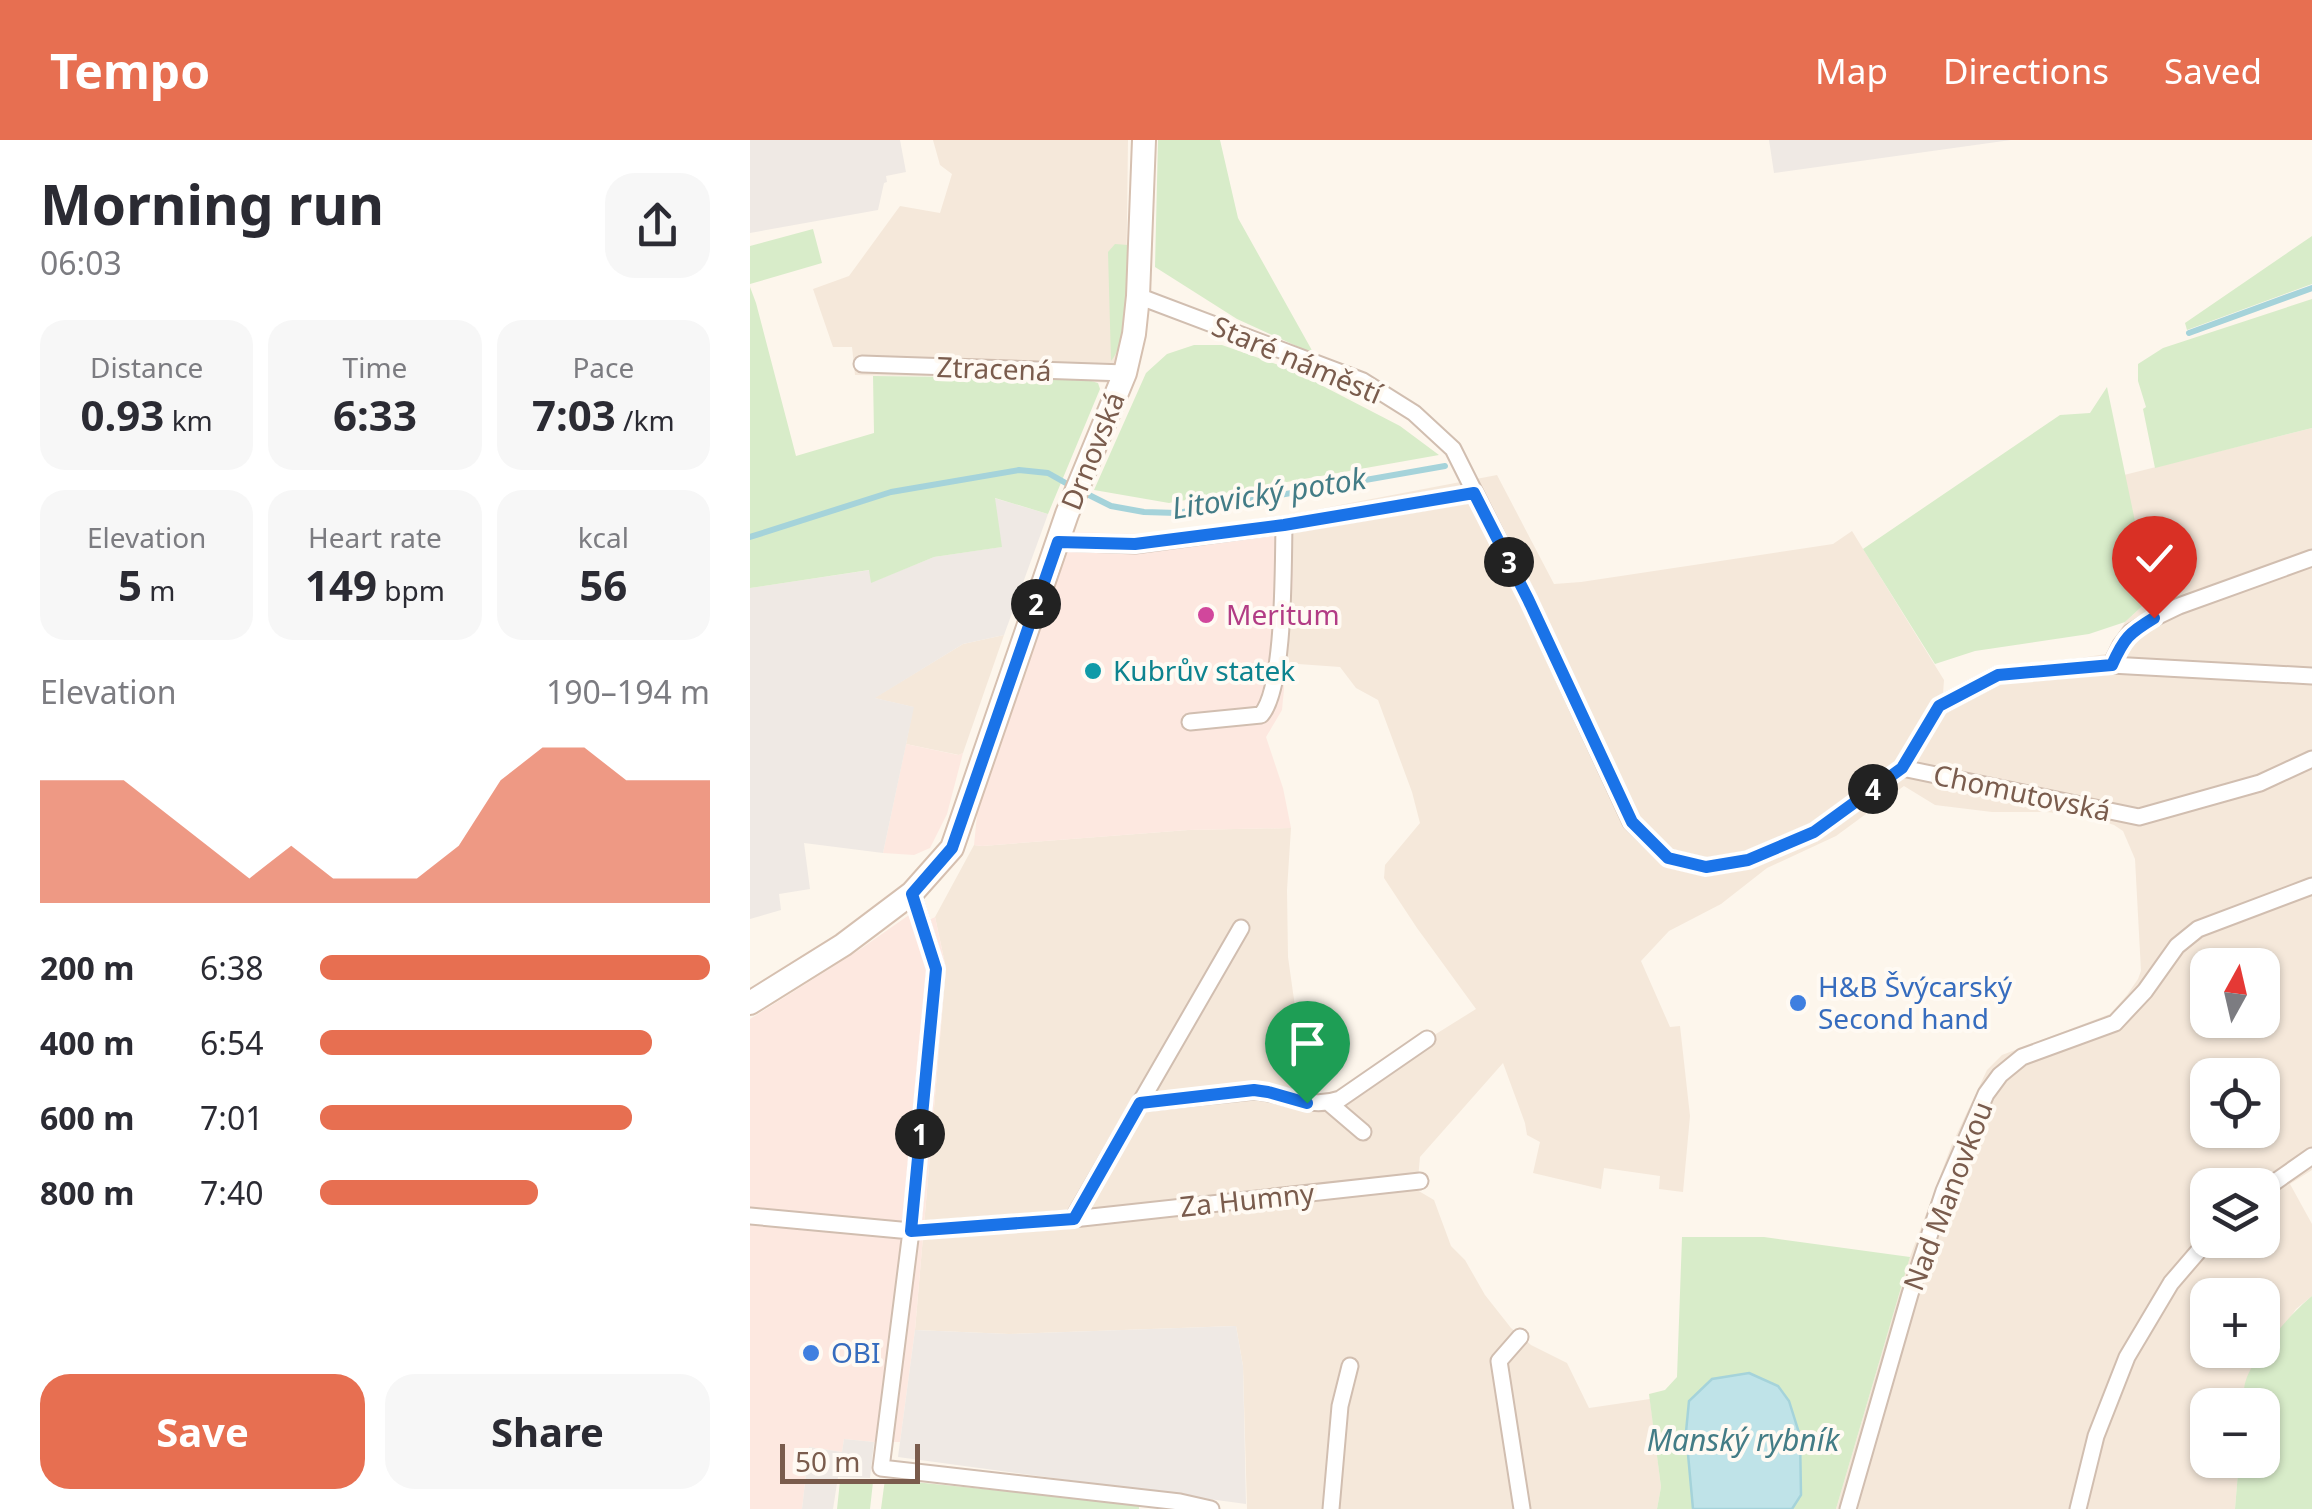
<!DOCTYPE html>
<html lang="en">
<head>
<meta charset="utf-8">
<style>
  :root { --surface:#fff; --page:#f7f7f7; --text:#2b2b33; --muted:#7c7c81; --accent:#e76f51 }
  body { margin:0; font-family:"Noto Sans",sans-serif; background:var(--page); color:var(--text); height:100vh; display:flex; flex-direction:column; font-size:38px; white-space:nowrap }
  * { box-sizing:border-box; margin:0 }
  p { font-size:32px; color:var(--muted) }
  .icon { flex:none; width:55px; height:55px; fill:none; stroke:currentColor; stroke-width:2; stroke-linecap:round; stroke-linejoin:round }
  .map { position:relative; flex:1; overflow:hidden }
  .sheet { display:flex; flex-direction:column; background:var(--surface); width:750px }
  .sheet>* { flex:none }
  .needle { width:65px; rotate:8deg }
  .tools { position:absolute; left:1440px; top:808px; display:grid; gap:20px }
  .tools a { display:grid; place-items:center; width:90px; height:90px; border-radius:20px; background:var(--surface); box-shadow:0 2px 8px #0004; font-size:50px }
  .scale { position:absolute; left:30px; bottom:25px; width:140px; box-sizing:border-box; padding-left:10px; border:5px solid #7a5c4d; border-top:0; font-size:28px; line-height:35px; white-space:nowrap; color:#7a5c4d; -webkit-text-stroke:8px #fffaf3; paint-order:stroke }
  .pin { position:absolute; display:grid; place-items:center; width:85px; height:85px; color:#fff; margin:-102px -42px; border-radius:50% 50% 50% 0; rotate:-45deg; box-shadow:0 0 10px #0007 }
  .pin .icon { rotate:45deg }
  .km { position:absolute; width:50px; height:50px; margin:-25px; border-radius:50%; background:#222; color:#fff; font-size:28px; line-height:50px; text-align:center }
  .round { display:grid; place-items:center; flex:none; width:105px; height:105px; border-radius:30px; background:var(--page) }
  .overview { display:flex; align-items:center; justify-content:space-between; height:170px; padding:0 40px }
  h1 { font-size:55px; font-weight:700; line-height:75px }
  .figures { display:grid; grid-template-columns:repeat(3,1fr); gap:15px; height:170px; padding:10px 40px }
  .figures div { display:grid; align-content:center; border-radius:25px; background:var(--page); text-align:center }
  .figures b { font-size:42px; font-weight:700 }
  .figures small { font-size:28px; font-weight:400 }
  .figures p { font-size:28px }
  .chart { height:280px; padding:20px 40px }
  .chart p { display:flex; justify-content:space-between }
  .chart svg { width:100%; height:180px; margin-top:10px; fill:var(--accent); opacity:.7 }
  .button { display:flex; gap:20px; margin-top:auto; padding:20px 40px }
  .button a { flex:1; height:115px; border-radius:30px; background:var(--accent); color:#fff; font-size:40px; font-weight:700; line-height:115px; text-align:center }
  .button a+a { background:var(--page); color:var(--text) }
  ul { padding:0 40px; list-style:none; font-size:32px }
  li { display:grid; grid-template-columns:160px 120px 1fr; align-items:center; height:75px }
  li i { height:25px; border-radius:12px; background:var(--accent) }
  header { display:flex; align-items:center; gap:60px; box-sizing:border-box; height:140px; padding:0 50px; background:var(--accent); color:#fff }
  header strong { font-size:48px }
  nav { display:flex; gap:55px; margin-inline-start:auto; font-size:35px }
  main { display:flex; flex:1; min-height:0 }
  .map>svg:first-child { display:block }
  .residential { fill:#f5e8da; fill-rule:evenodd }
  .commercial { fill:#fde8e0 }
  .industrial { fill:#efe9e4 }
  .green { fill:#d8ecc9 }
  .water { fill:#bfe3e8; stroke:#a5d3da; stroke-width:2.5 }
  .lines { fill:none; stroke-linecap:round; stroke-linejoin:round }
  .stream { stroke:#a5d3da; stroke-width:6 }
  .minor-casing { stroke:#d1beb0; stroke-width:19 }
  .secondary-casing { stroke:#d6c0b0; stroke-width:26 }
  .minor { stroke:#fff; stroke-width:15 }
  .secondary { stroke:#fff; stroke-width:22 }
  .route-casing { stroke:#fff; stroke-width:20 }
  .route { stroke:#1a73e8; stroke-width:12 }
  .hotel-dot { fill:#d1479c; stroke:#fffaf3; stroke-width:4 }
  .culture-dot { fill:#0f9aa8; stroke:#fffaf3; stroke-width:4 }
  .shop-dot { fill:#3f7fe0; stroke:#fffaf3; stroke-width:4 }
  .labels { text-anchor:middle; stroke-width:8; stroke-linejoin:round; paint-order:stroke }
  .street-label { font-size:28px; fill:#7a5c4d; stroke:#fffaf3 }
  .hotel-label { font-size:28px; fill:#b23c85; stroke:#fffaf3; text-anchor:start }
  .culture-label { font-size:28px; fill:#0d838f; stroke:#fffaf3; text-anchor:start }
  .shop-label { font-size:28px; fill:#366cbe; stroke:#fffaf3; text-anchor:start }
  .water-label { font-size:30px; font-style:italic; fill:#437c86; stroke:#fffaf3 }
</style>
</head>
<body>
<header>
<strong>Tempo</strong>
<nav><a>Map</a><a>Directions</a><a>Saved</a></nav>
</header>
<main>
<section class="sheet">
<div class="overview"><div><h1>Morning run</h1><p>06:03</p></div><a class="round"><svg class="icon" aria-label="share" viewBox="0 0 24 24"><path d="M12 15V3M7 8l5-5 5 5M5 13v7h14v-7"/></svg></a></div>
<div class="figures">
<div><p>Distance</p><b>0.93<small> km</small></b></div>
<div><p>Time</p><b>6:33</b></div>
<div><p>Pace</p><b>7:03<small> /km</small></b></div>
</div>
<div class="figures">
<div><p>Elevation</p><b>5<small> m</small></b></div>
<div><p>Heart rate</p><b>149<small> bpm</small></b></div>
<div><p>kcal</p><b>56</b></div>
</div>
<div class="chart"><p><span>Elevation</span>190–194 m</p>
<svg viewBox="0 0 160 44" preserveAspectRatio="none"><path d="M0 44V14L10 14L20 14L30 22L40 30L50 38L60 30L70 38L80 38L90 38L100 30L110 14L120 6L130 6L140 14L150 14L160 14V44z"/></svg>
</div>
<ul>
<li><b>200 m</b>6:38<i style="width:100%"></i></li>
<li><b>400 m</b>6:54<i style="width:85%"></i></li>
<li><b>600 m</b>7:01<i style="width:80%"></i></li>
<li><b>800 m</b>7:40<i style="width:56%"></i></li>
</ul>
<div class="button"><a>Save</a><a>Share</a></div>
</section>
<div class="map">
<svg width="1562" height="1369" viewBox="0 0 1562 1369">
  <rect width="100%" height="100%" fill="#fdf6ec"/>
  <!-- residential -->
  <path class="residential" d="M183 0H378L376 159 370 212 359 243 291 238 105 235 102 207H83L63 149 99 136 150 66 190 73 202 34 190 25Z
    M1562 288V1030L1540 1044 1562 1084V1156L1546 1169 1496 1241 1494 1265H1458V1320H1489L1485 1369H1086L1160 1117 1202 1004 1237 930 1252 915 1360 874 1377 855 1388 839 1391 831 1385 719 1373 691 1364 685 1337 676 1296 672H1242L1185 665 1154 646 1086 696 1017 728 971 764 919 791 891 821 920 887 930 886 940 976 933 1052 909 1049 910 1036 854 1028 851 1049 783 1033 790 1002 777 995 775 983 753 923 670 1017 667 1050 684 1060 701 1106 715 1120 735 1155 761 1188 781 1205 817 1223 839 1268 900 1259 911 1347 907 1369H497L493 1226 486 1186 259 1194 165 1190 196 828 185 777 224 705 232 706 438 690 541 688 537 750 538 817 548 888 550 928 563 955 573 957 593 952 726 869 667 788 634 738 635 725 670 683 662 652 628 560 606 548 590 527 534 523 542 444 543 374 747 335 804 444 831 442 1083 404 1102 391 1194 540 1193 554 1240 532 1356 514 1375 482 1401 458 1374 335ZM1458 825H1512V880H1458ZM1458 935H1512V990H1458ZM1458 1045H1512V1100H1458ZM1458 1155H1512V1210H1458Z
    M254 495 213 613 209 615 156 604 163 567 124 558 213 504Z"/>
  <!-- commercial -->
  <path class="commercial" d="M543 374V444L534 523V549L532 570 516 597 533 648 541 688 438 690 232 706 224 705 229 655 321 392 391 394Z
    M156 604 208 615 213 613 197 674 180 708 164 715 133 713Z
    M159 775 164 788 185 777 196 828 165 1190 150 1302H124L94 1299 92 1312 59 1307 52 1369H0V879L109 810Z"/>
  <!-- industrial -->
  <path class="industrial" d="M0 0H150L156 32 136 36 137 42 134 43 128 70 0 93Z
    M1019 0H1261L1024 33Z
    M244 358 298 374 254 495 213 504 125 558 164 567 133 713 54 703 60 749 29 754 31 770 0 779V448L120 430 122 442 184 417 251 407Z
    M486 1186 493 1226 496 1364 148 1317 165 1190 259 1194Z
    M94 1299 124 1302 120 1338 88 1337 83 1369H52L59 1307 92 1312Z"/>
  <!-- green -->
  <path class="green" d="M408 0H470L488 78 564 214 487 179 405 127Z
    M63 89 72 123 0 144V106Z
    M1562 96V144L1437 190 1435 183Z
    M365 104 378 105C377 133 379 202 361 221L358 112Z
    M0 147 6 163 46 316 124 293 123 236 291 238 338 240 348 243 350 249 298 374 245 358 252 407 184 417 121 443 119 430 0 448Z
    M1562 159V288L1405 328 1393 269 1396 267 1388 241V224L1413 208Z
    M444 205H472L540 229 650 286 689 315 419 363 344 350 396 233 417 214Z
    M1357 247 1401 458 1375 482 1339 494 1225 511 1185 524 1113 409 1310 275 1340 273Z
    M932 1097H1014L1160 1117 1086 1369H1042L1051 1355 1050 1297 1039 1262 1027 1246 939 1261 936 1292 943 1369H907L911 1347 899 1254 915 1250 927 1237Z
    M1562 1156V1369H1485L1489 1320H1512V1265H1494C1494 1258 1493 1247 1496 1240 1504 1216 1542 1172 1562 1156Z
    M135 1339 389 1365V1369H131Z
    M90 1341 123 1342 120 1369H87Z"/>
  <!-- water -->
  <path class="water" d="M999 1233 1028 1246 1039 1261 1050 1296 1051 1355 1042 1369H943L936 1292 939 1261 962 1239Z"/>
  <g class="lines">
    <!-- stream -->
    <path class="stream" d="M1439 193 1562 148
      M333 352 361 366 394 372 427 373 695 326
      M0 397 141 352 269 330 298 333 321 346"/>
    <defs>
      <path id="minor" d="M388 156 613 241 664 273 703 309 778 459 881 682 918 718 956 727 998 720 1064 692 1152 628 1189 566 1248 535 1361 525 1562 536
        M112 224 375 233
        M308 402 385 405 534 385 724 353
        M1361 525 1371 505 1381 492 1404 478 1429 466 1562 418
        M440 582 511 575C535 548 533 426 534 385
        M1152 628 1389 677 1510 643 1562 619
        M162 753 186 829 161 1091 131 1328 430 1362 461 1369
        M390 963 504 951C535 953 559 970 590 959L677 899
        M579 963 613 992
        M1512 1051 1562 1016
        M0 1076 161 1091 323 1079 670 1041
        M323 1079 491 788
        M770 1197 749 1221 772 1369
        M581 1369 590 1266 600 1226
        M1098 1369 1160 1154 1194 1051 1236 954 1250 935 1272 917 1365 883 1395 851 1427 806 1448 789 1562 746
        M1328 1369 1346 1296 1377 1217 1421 1143 1458 1100"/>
      <path id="secondary" d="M0 863 93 805 162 753 202 708 317 374 375 233 384 194 388 156 394 0"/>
    </defs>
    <!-- minor casing -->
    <use href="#minor" class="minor-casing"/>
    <!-- secondary casing -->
    <use href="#secondary" class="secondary-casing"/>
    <!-- minor -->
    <use href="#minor" class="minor"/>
    <!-- secondary -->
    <use href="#secondary" class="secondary"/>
  </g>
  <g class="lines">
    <defs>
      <path id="route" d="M557 963 518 952 504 950 390 963 324 1079 161 1091 186 829 162 754 202 708 308 402 385 404 534 385 724 353 778 459 882 682 918 718 956 727 998 720 1064 692 1152 628 1189 566 1248 535 1362 525C1374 498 1379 493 1404 478"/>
    </defs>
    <!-- route casing -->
    <use href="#route" class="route-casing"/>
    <!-- route -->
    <use href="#route" class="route"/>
  </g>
  <!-- markers -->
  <circle class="hotel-dot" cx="456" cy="475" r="10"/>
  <circle class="culture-dot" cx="343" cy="531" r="10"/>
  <g class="shop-dot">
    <circle cx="1048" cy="863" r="10"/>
    <circle cx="61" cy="1213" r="10"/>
  </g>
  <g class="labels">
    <!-- street labels -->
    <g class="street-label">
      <text transform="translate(547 220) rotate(23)" y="10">Staré náměstí</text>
      <text transform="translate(244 229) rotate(2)" y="10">Ztracená</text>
      <text transform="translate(343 311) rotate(-68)" y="10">Drnovská</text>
      <text transform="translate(1272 653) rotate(12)" y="10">Chomutovská</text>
      <text transform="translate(1198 1056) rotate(-69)" y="10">Nad Manovkou</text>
      <text transform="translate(497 1060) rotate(-6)" y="10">Za Humny</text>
    </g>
    <!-- hotel labels -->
    <g class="hotel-label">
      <text x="476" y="485">Meritum</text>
    </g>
    <!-- culture labels -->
    <g class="culture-label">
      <text x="363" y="541">Kubrův statek</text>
    </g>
    <!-- shop labels -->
    <g class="shop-label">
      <text x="1068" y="857">H&amp;B Švýcarský<tspan x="1068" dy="32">Second hand</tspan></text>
      <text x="81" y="1223">OBI</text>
    </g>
    <!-- water labels -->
    <g class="water-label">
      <text transform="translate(519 354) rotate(-9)" y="10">Litovický potok</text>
      <text x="993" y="1311">Manský rybník</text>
    </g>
  </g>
</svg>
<div class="tools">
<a><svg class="needle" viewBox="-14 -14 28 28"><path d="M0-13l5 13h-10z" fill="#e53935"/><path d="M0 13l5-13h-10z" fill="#7c7c81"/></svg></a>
<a><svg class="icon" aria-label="locate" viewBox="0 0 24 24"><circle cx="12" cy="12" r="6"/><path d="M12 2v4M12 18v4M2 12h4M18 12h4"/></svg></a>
<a><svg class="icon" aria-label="layers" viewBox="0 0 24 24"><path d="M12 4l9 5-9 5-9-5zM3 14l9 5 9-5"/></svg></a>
<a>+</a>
<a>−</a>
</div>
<div class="scale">50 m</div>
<div class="pin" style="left:557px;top:963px;background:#1e9e55"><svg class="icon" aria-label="arrive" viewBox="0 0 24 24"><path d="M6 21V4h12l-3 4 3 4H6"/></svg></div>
<div class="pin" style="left:1404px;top:478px;background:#d93025"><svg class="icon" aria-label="check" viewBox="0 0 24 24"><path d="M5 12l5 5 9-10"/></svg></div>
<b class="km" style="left:170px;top:994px">1</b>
<b class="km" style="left:286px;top:464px">2</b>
<b class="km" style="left:759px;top:422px">3</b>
<b class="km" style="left:1123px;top:649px">4</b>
</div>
</main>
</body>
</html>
